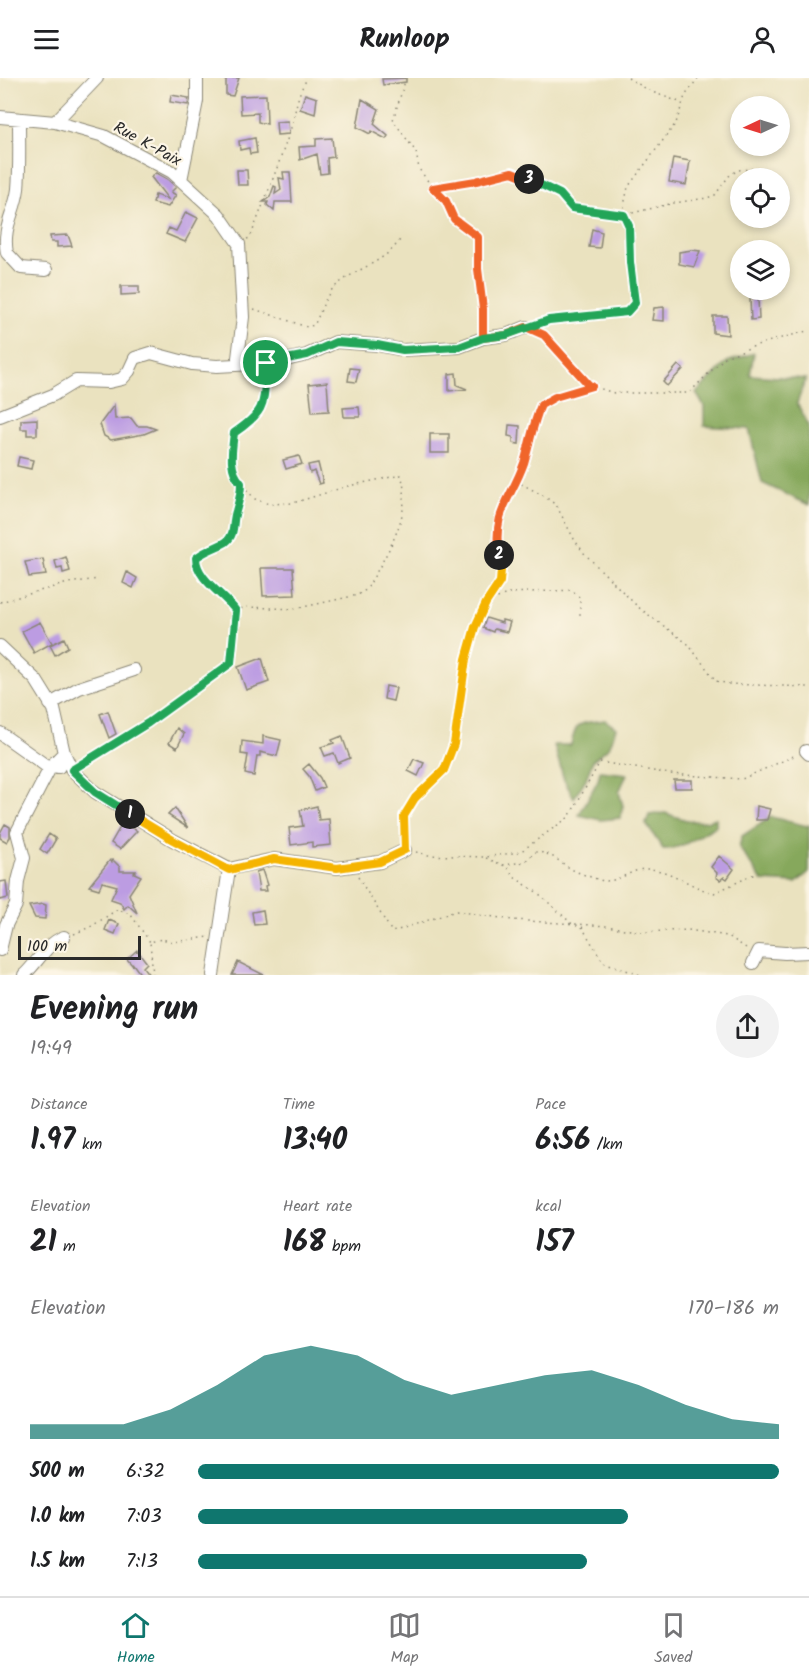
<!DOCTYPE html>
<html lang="en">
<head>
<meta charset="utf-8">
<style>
  :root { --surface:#fff; --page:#f2f2f2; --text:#202124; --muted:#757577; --line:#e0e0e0; --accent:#0f766e }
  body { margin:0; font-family:Kalam,sans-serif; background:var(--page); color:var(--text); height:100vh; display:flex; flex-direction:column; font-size:22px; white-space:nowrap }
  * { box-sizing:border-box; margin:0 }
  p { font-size:20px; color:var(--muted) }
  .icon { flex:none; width:33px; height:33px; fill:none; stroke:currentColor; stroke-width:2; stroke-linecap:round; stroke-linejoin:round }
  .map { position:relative; height:897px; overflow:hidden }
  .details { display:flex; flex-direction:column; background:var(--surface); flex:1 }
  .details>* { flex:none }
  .needle { width:39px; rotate:266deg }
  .controls { position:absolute; left:730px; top:18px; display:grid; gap:12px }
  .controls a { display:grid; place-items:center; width:60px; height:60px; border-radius:50%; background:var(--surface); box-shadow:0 3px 9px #0003; font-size:30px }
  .scale { position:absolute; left:18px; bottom:15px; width:123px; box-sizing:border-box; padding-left:6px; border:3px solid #2b2b2b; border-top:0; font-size:16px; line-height:21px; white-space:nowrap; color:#2b2b2b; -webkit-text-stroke:4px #fcf5e5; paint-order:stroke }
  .pin { position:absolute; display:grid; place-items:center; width:51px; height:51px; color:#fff; margin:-26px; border:3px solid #fff; border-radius:50%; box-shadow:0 2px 6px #0007 }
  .km { position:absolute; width:30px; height:30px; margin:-15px; border-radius:50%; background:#222; color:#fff; font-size:16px; line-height:30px; text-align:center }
  .round { display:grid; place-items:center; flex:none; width:63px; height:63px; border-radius:32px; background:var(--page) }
  .overview { display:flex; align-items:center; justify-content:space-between; height:102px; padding:0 30px }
  h1 { font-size:33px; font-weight:600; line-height:45px }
  .metrics { display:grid; grid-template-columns:repeat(3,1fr); gap:9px; height:102px; padding:6px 30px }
  .metrics div { display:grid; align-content:center }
  .metrics b { font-size:30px; font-weight:600 }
  .metrics small { font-size:16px; font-weight:400 }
  .metrics p { font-size:16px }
  .chart { height:168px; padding:12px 30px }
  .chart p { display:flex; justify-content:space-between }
  .chart svg { width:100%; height:108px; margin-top:6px; fill:var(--accent); opacity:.7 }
  ul { padding:0 30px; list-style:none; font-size:20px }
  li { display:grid; grid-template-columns:96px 72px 1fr; align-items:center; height:45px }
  li i { height:15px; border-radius:8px; background:var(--accent) }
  header { display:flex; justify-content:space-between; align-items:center; height:78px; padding:0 30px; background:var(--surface); font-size:27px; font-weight:600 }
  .dock { display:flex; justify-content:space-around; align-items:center; height:84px; border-top:2px solid var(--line); background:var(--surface); font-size:16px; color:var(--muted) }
  .dock a { display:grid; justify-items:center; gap:3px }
  .dock .active { color:var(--accent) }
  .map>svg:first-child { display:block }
  .forest { fill:#86a85c; stroke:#586a44; stroke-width:1.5 }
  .building { fill:#bc9ce2 }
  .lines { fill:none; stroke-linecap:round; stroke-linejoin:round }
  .minor-casing { stroke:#8a8675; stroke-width:14 }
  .path { stroke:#8a8675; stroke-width:1.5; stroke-dasharray:1.5 4.5; stroke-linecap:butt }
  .minor { stroke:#fff; stroke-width:12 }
  .split-1-casing { stroke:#fff; stroke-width:12 }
  .split-2-casing { stroke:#fff; stroke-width:12 }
  .split-3-casing { stroke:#fff; stroke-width:12 }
  .split-4-casing { stroke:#fff; stroke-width:12 }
  .split-1 { stroke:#22a559; stroke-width:8 }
  .split-2 { stroke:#f5b400; stroke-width:8 }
  .split-3 { stroke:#f0652b; stroke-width:8 }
  .split-4 { stroke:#22a559; stroke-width:8 }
  .labels { text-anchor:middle; stroke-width:4.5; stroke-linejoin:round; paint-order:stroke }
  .street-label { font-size:16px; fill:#2b2b2b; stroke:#fcf5e5 }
</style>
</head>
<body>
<header><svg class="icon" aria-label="menu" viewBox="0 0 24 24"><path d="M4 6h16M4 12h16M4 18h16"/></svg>Runloop<svg class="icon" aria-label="person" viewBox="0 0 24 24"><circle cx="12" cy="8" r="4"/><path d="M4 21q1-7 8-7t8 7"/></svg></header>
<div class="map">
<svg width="809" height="897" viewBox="0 0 809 897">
  <rect width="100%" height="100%" fill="#fcf5e5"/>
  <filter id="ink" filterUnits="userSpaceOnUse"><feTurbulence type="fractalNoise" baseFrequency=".0167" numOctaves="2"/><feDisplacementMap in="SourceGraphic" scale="12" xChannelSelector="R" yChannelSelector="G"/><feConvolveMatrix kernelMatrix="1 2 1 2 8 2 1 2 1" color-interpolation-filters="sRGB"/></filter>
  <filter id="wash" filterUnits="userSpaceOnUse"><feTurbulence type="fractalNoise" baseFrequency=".008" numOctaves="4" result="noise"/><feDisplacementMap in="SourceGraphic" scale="24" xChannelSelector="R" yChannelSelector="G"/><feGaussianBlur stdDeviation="1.35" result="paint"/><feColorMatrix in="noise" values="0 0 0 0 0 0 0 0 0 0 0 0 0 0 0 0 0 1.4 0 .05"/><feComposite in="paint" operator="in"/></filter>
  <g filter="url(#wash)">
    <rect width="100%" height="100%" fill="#eae2bf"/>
    <!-- forest -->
    <path class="forest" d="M754 275 750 297 806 301 797 325 809 348V427L762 405 749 351 704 348V328L696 315 727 284Z
      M605 642 616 650 608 670 593 682 586 701 574 720 564 702 554 667H571C576 641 581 646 605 642Z
      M600 693 627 696 619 714 623 728 620 740 601 742 579 737 598 702Z
      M665 735C681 741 699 748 716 740V748C699 757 682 772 663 771L646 746 649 737Z
      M771 739 807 748 809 747V794L796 805 762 803 739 769 742 758Z"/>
    <g id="blocks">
      <!-- building -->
      <path class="building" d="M226 0H239L233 18 226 17Z
        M406 0V4L383 7 382 1Z
        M305 16 317 20 315 36 300 31Z
        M171 17 189 20 188 27 170 24Z
        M266 17 267 46 258 44V35L241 36 240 18Z
        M362 21 379 31 374 46 388 58 386 61 371 53 370 56 357 49Z
        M288 43 289 56 277 57 276 44Z
        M255 60 257 75 250 76 249 70 240 72 239 63Z
        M332 60 334 79 327 80 328 95 320 96 317 76 300 82 299 69 316 68V61Z
        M673 80 690 83 686 107 669 104Z
        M237 92H247L248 107H238Z
        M283 94H290L292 124H275L274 133 267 127 268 124H263L270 119 274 108 276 109 275 116 281 112 279 100 284 101Z
        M156 95 167 101 176 109 171 114 176 117 168 129 153 125 155 117 168 121 151 99Z
        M186 134 198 140 185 164 166 156 169 150 176 153Z
        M592 151 602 154 600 170 589 169Z
        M68 157 72 168 57 169V164H51L50 158Z
        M692 172 700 173 694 189 679 186V174Z
        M121 208H139V216L121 217Z
        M758 220 759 241 751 242 750 221Z
        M664 229V243L652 242 654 230Z
        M713 238H727L728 257 713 255Z
        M678 287 683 291 667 308 663 304Z
        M350 290 359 291 356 304 348 303Z
        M456 295 457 307 467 311 449 313V296Z
        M327 304 329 333 312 334 309 306Z
        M114 327 115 341 131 340 137 348H147L156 351 144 356 111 362 104 358 100 346Z
        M359 329 360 339H344L343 330Z
        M37 341V357H27V351H21V342Z
        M509 347 520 348 519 366 513 365V359L508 358Z
        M430 356H449V375H430Z
        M299 378 302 386 286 391 283 382Z
        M19 379 33 382 31 391 17 388Z
        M318 385 323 405 319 406 314 393 310 395 308 387Z
        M66 479 70 493 63 495 62 490 57 491 55 483Z
        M43 481 46 497 29 499 25 484Z
        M261 490H293L295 517 263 518Z
        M127 494 137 500 133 510 123 505Z
        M486 540 502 545V542L510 544 507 554 494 551 493 554 483 550Z
        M40 544 52 565 34 575 22 553Z
        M64 560 68 569 55 577 50 567Z
        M262 580 269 604 246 612 238 589Z
        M386 608 396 610 393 623 384 621Z
        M108 633 116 656 109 660 100 636Z
        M177 650 184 656 177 670 169 665Z
        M263 658 281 662 277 678 260 674V678H257L254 698 245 696 248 677 241 676 242 663 263 666Z
        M342 658 350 680 338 685 334 675 325 678 321 669 334 665 332 662Z
        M414 681 424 685 418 698 408 693Z
        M309 686 320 700 324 709 315 713 309 698 303 691Z
        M674 702H692V710H675Z
        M317 728 319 742 329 741 331 767 312 769V764L291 767 289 750 303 748 300 732Z
        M757 728 770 731 767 742H756Z
        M175 730 188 750 168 737Z
        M123 744 137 753 120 771 111 765Z
        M5 746 10 749V759L7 764 0 760V755Z
        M49 756 56 761 47 776 40 771Z
        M719 778 734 791 727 801 724 799 720 802 716 799 717 795 711 789Z
        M110 782 112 784 113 782 120 789V793H136L134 795 141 798 129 816 137 835 128 827 124 831 120 824 111 821 117 808 102 804 99 811 89 808Z
        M262 792 267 807 265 808 266 813H259L256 794Z
        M6 803 8 820 0 822V804Z
        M43 826 46 827 45 841 35 840 29 828Z
        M263 832 265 846 254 847 252 834Z
        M109 842 119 846 115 856 105 852Z
        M137 872 147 885 143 889 149 897H141L133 886 132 887 127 881Z
        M238 884 264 897H232Z"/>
    </g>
  </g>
  <g filter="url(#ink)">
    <use href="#blocks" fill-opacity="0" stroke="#8a8675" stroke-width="1.5"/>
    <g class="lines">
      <defs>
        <path id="minor" d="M0 39 55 44 104 58 172 94 219 137 239 166 243 239 238 280 242 286
          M19 41C19 64 20 88 18 111 15 135 2 149 7 175L21 190 46 192
          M55 44 97 0
          M181 102 197 23V0
          M0 338 53 317 76 303 109 304 122 301 129 293 135 280 151 275 192 286 217 288 273 285 307 277 336 264 377 267 403 272 459 269 483 260 506 257 526 249
          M0 568 36 602 54 631 64 675 72 692 95 714 173 762 229 791 274 781 337 790 380 784 405 772
          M50 626 79 610 134 592
          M0 655 45 687 59 689
          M806 673 809 676
          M0 872 6 847 16 827 18 803 24 780 17 754 51 688 64 675
          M753 885 759 873 785 875 809 874
          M24 897C37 885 47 865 64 859
          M213 897 229 791"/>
      </defs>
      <!-- minor casing -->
      <use href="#minor" class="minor-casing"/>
      <!-- path -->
      <path class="path" d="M406 0 393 42 416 74 419 91 433 110 476 103 511 94 560 116 572 130 624 137 629 148 630 184 635 225 627 234 549 242 536 246
        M628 0 652 14 682 25
        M698 0 685 18 676 45 628 109 623 132 624 137 674 125 707 120 715 117 729 98 738 92 767 90
        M433 110 446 123 454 141 478 159V191L483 231 482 250
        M247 161 250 160C264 124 278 89 290 53 296 36 296 15 308 0
        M254 231 307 249 314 247C322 233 324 217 337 207 358 189 387 184 401 160
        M535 253 544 257 589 307 614 315H689L725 279 760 266 807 253
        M516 403 544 418 556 427 574 461 584 475 638 529 688 566 716 603 729 606 809 609
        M0 524 68 505 99 501
        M487 524 500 504 501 492 497 462 499 436 524 384 541 327 555 319 590 309
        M235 533C225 516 196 501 196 480 205 472 216 470 226 464 236 456 232 444 236 433 239 423 241 417 241 405
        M80 687 148 645 231 585 236 533 245 529 294 531 358 517 367 511C385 478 414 437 401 397L348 408 293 425 269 426 255 421 237 401 231 382 234 355C264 334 263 330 265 295
        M404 761V738L415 720 444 691 454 666 467 581 475 549 486 525 509 515 572 512 580 520V539
        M416 774 427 777 485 779 520 774 569 739 600 684 670 696 742 701 796 677
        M486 780 507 789 514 799 538 815 571 845 582 849 603 884 640 897
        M503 787 524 784 536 774C550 774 561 785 573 792 581 796 591 799 600 802 617 807 631 790 648 791 673 792 691 810 714 815L755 796
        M358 799 392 854 456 833 513 842 607 848 641 854 688 852 728 858 749 872
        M74 856 92 848 118 831 131 837 150 864
        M153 897 150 864 162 861 173 864 209 859"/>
      <!-- minor -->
      <use href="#minor" class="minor"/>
    </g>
  </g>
  <g class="lines" filter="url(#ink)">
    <defs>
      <path id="split-1" d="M130 736 95 714 72 692 148 645 231 585 236 533C225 517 196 501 196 480 205 472 216 470 226 464 236 456 232 444 236 433 239 423 241 417 241 405 228 392 232 372 234 355 269 331 263 325 266 285"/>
      <path id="split-2" d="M130 736 173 762 229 792 274 781 337 790 380 784 405 772 404 738 415 720 444 692 454 666 466 581 475 549 486 525 500 504 501 492 499 477"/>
      <path id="split-3" d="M499 477C492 433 511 422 524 385 530 365 533 345 541 327L555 319 592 308 589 307 544 257 526 249 506 257 483 260V231L478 191V159L454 141 446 123 433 110 476 103 512 94 529 101"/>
      <path id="split-4" d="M266 285 307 277 336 264 377 267 403 272 459 269 483 260 506 257 549 242 627 234 635 225 630 184 629 148 624 137 572 130 560 116 529 101"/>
    </defs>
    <!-- split-1 casing -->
    <use href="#split-1" class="split-1-casing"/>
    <!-- split-2 casing -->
    <use href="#split-2" class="split-2-casing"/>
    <!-- split-3 casing -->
    <use href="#split-3" class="split-3-casing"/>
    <!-- split-4 casing -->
    <use href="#split-4" class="split-4-casing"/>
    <!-- split-1 -->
    <use href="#split-1" class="split-1"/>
    <!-- split-2 -->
    <use href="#split-2" class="split-2"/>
    <!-- split-3 -->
    <use href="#split-3" class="split-3"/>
    <!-- split-4 -->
    <use href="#split-4" class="split-4"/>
  </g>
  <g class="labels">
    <!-- street labels -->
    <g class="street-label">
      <text transform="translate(148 65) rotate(29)" y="6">Rue K-Paix</text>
    </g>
  </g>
</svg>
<div class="controls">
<a><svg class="needle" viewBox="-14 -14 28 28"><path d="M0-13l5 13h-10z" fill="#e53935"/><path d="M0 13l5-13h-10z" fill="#757577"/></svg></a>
<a><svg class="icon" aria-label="locate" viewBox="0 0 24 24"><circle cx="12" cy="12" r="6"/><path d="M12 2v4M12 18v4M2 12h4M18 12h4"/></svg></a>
<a><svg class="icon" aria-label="layers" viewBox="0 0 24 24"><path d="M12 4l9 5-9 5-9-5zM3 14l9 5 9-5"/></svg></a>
</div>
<div class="scale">100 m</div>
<div class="pin" style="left:266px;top:285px;background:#1e9e55"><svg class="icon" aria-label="arrive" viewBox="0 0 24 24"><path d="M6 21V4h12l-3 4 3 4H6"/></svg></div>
<b class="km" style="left:130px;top:736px">1</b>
<b class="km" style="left:499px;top:477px">2</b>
<b class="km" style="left:529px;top:101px">3</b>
</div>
<section class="details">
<div class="overview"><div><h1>Evening run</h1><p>19:49</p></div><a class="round"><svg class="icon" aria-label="share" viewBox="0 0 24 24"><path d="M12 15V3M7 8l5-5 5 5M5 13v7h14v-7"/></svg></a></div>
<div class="metrics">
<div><p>Distance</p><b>1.97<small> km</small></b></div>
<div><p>Time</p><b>13:40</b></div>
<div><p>Pace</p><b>6:56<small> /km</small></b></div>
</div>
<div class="metrics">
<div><p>Elevation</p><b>21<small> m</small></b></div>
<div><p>Heart rate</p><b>168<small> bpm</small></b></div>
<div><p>kcal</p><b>157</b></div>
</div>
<div class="chart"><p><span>Elevation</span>170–186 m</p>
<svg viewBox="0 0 160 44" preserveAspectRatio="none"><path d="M0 44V38L10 38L20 38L30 32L40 22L50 10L60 6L70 10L80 20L90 26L100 22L110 18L120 16L130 22L140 30L150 36L160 38V44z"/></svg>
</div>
<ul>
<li><b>500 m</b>6:32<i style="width:100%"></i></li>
<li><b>1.0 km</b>7:03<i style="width:74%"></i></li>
<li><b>1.5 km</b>7:13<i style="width:67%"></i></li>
</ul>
</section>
<nav class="dock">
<a class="active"><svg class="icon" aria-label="home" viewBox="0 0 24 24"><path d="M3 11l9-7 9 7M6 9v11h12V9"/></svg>Home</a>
<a><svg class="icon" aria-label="map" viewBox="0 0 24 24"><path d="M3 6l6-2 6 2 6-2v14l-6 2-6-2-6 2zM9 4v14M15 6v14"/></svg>Map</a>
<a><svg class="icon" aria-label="saved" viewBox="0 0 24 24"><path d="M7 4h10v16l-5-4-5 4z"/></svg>Saved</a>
</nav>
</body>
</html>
